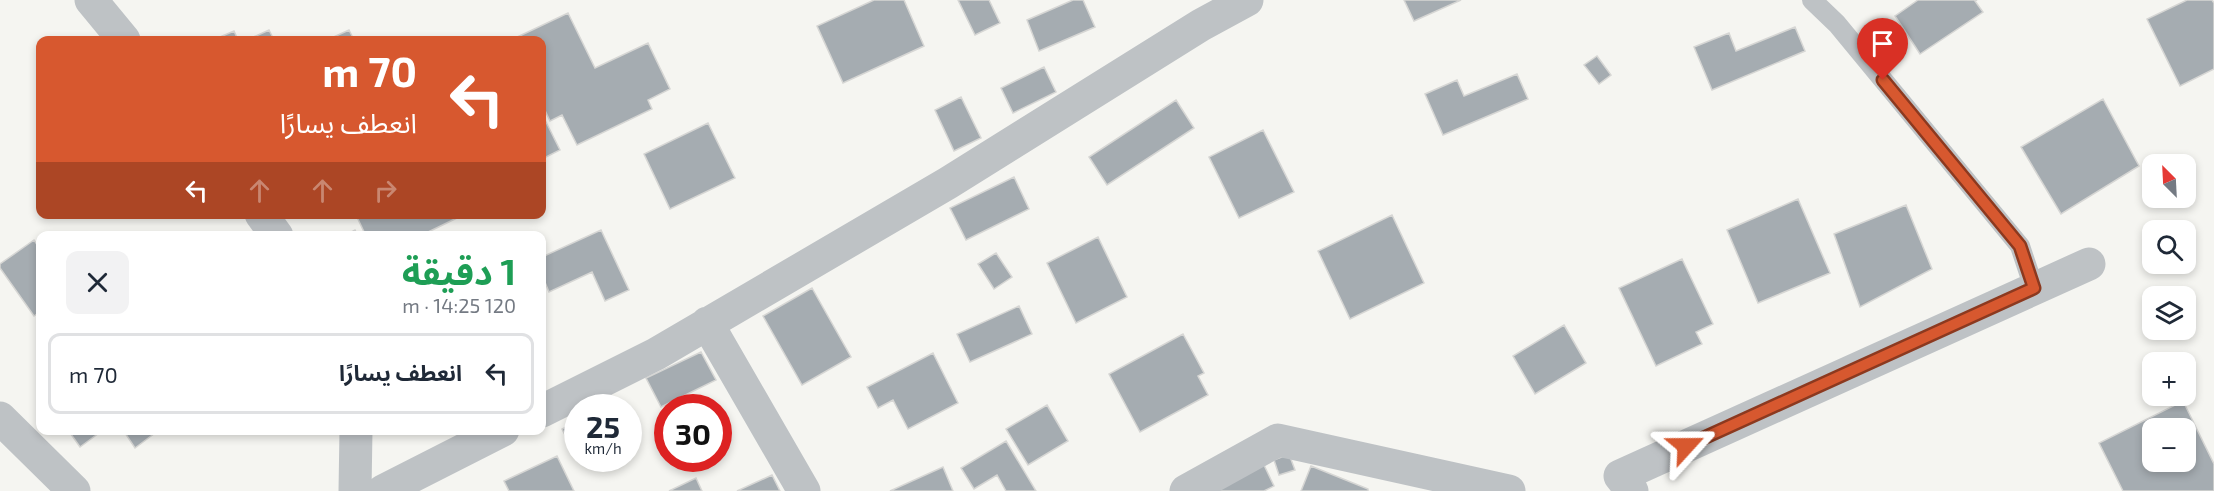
<!DOCTYPE html>
<html lang="ar">
<meta charset="utf-8">
<style>
:root{--surface:#fff;--page:#f2f2f3;--text:#1f2937;--muted:#747a83;--line:#e0e1e3}
body{margin:0;font-family:"Exo 2","Noto Sans Arabic",sans-serif;background:var(--page);color:var(--text);direction:rtl;height:100vh;display:flex;flex-direction:column;font-size:22px;white-space:nowrap}
*{box-sizing:border-box;margin:0}
p{font-size:20px;color:var(--muted)}
.icon{flex:none;width:33px;height:33px;fill:none;stroke:currentColor;stroke-width:2;stroke-linecap:round;stroke-linejoin:round}
.map{position:relative;flex:1;overflow:hidden;direction:ltr}
.sheet{position:absolute;left:36px;top:231px;width:510px;height:204px;display:flex;flex-direction:column;background:var(--surface);border-radius:12px;box-shadow:0 3px 9px #0003;direction:rtl}
.sheet>*{flex:none}
.guide{position:absolute;left:36px;top:36px;width:510px;height:183px;border-radius:12px;box-shadow:0 3px 9px #0003;direction:rtl;background:#d7582f;color:#fff;overflow:hidden}
.needle{width:39px;rotate:336deg}
.tools{position:absolute;left:2142px;top:154px;display:grid;gap:12px}
.tools a{display:grid;place-items:center;width:54px;height:54px;border-radius:12px;background:var(--surface);box-shadow:0 3px 9px #0003;font-size:30px}
.speed{position:absolute;left:564px;top:394px;display:flex;gap:12px;font-size:30px;font-weight:700;text-align:center}
.speed>*{display:grid;place-content:center;width:78px;height:78px;border-radius:50%;background:var(--surface);box-shadow:0 3px 9px #0003;line-height:1}
.speed small{font-size:15px;font-weight:400}
.speed .limit{border:9px solid #d22;background:#fff;color:#111}
.pin{position:absolute;display:grid;place-items:center;width:51px;height:51px;color:#fff;margin:-62px -26px;border-radius:50% 50% 50% 0;rotate:-45deg;box-shadow:0 0 6px #0007}
.pin .icon{rotate:45deg}
.me{position:absolute;width:66px;margin:-33px;rotate:66deg;stroke-linejoin:round;filter:drop-shadow(0 0 4px #0008)}
.turn{display:flex;align-items:center;gap:21px;height:126px;padding:0 30px;font-size:27px}
.turn .icon{width:78px;height:78px;stroke-width:2.5}
.turn b{display:block;font-size:42px;line-height:51px}
.lanes{display:flex;align-items:center;height:57px;padding:0 30px;background:#0003;justify-content:center;gap:30px;direction:ltr}
.lanes .off{opacity:.35}
.round{display:grid;place-items:center;flex:none;width:63px;height:63px;border-radius:12px;background:var(--page)}
.head{display:flex;align-items:center;justify-content:space-between;height:102px;padding:0 30px}
h1{font-size:36px;font-weight:700;line-height:45px;color:#1e9e55}
ul{padding:0;list-style:none}
li{display:flex;align-items:center;gap:18px;height:81px;margin:0 12px 9px;padding:0 18px;border:3px solid var(--line);border-radius:12px}
li div{flex:1}
li b{display:block;font-size:22px}
li em{font-style:normal}
.map>svg:first-child{display:block}
.building{fill:#a5acb1;stroke:#d6d6d4;stroke-width:1.5;fill-rule:evenodd}
.lines{fill:none;stroke-linecap:round;stroke-linejoin:round}
.service{stroke:#bec2c5;stroke-width:20}
.minor{stroke:#bec2c5;stroke-width:33}
.route-casing{stroke:#8c391f;stroke-width:15}
.route{stroke:#d7582f;stroke-width:10}
</style>
<div class="map">
<svg width="2214" height="491" viewBox="0 0 2214 491">
<rect width="100%" height="100%" fill="#f5f5f1"/>
<path class="building" d="M874 0H904L924 46 843 83 817 26Z
M958 0H989L1000 23 975 35Z
M1073 0H1083L1095 27 1039 51 1027 20Z
M1404 0H1461L1414 21Z
M1918 0H1977L1975 1 1983 12 1920 54 1895 16Z
M2187 0H2212L2214 3V69L2180 86 2147 19Z
M568 13 595 68 648 43 670 89 648 100 652 109 577 145 562 115 550 121 542 104V40H511Z
M1795 27 1805 51 1712 90 1694 47 1729 33 1736 51Z
M269 30 274 40H247Z
M349 30 354 40H327Z
M234 31 238 40H213Z
M1597 56 1611 75 1599 84 1584 65Z
M1044 67 1056 92 1013 113 1001 88Z
M1517 74 1528 99 1443 135 1425 94 1457 80 1464 96Z
M961 97 981 138 954 151 935 110Z
M2103 99 2139 166 2061 214 2021 147Z
M1176 100 1194 128 1107 185 1089 157Z
M544 118 560 150 542 159V119Z
M708 123 735 178 670 209 644 154Z
M1263 130 1294 192 1239 218 1209 157Z
M1014 177 1029 209 966 240 950 208Z
M1798 199 1830 273 1758 303 1727 230Z
M1906 205 1932 269 1860 307 1834 234Z
M458 214 459 217 420 236H366L356 215Z
M1392 215 1424 283 1350 319 1318 251Z
M355 230 358 236H344Z
M601 230 629 290 605 301 592 272 549 292 542 275V257Z
M1098 237 1127 297 1076 323 1047 263Z
M34 240 40 249V312L34 316 0 268V264Z
M996 253 1012 277 994 289 978 264Z
M1682 259 1713 324 1696 332 1702 344 1656 366 1619 288Z
M812 288 851 357 802 385 763 316Z
M1019 306 1032 334 970 362 957 334Z
M1564 325 1586 363 1535 394 1513 356Z
M1183 334 1204 373 1198 376 1208 395 1140 432 1109 374Z
M701 352 716 380 661 407 646 378Z
M933 353 958 403 908 429 893 400 878 408 867 387Z
M2183 401 2214 464V491H2123L2099 443ZM2152 429H2186V462H2152Z
M1047 405 1068 441 1028 465 1006 429Z
M578 421V456L576 457 562 429Z
M68 430H103L80 447Z
M123 430H159L135 448Z
M1006 441 1036 491H1006L997 475 974 489 961 468Z
M1289 454 1295 470 1279 475 1274 460Z
M557 456 574 491H509L504 481Z
M1263 463 1274 486 1264 491H1207Z
M1311 466 1368 489V491H1301Z
M943 467 953 491H890Z
M772 475 780 491H737Z
M696 478 702 491H669Z"/>
<g class="lines">
<path class="service" d="M1812 0 1837 24 2020 246 2034 288"/>
<path class="minor" d="M91 0 124 40
M261 214 277 236
M707 323 804 491
M542 411 656 354 948 183 1201 25 1247 0
M0 418 74 491
M355 491 356 430
M383 491 503 430
M1186 491 1278 440 1509 491
M1632 491 1620 476 2089 264"/>
</g>
<g class="lines">
<defs>
<path id="route" d="M1686 446 2034 288 2020 246 1883 80"/>
</defs>
<use href="#route" class="route-casing"/>
<use href="#route" class="route"/>
</g>
</svg>
<div class="tools">
<a><svg class="needle" viewBox="-14 -14 28 28"><path d="M0-13l5 13h-10z" fill="#e53935"/><path d="M0 13l5-13h-10z" fill="#747a83"/></svg></a>
<a><svg class="icon" aria-label="search" viewBox="0 0 24 24"><circle cx="10" cy="10" r="6"/><path d="M15 15l6 6"/></svg></a>
<a><svg class="icon" aria-label="layers" viewBox="0 0 24 24"><path d="M12 4l9 5-9 5-9-5zM3 14l9 5 9-5"/></svg></a>
<a>+</a>
<a>−</a>
</div>
<div class="speed"><div>25<small>km/h</small></div><div class="limit">30</div></div>
<div class="pin" style="left:1883px;top:80px;background:#d93025"><svg class="icon" aria-label="arrive" viewBox="0 0 24 24"><path d="M6 21V4h12l-3 4 3 4H6"/></svg></div>
<svg class="me" style="left:1686px;top:446px" viewBox="-20 -20 40 40"><path d="M0-17L14 15 0 8-14 15z" fill="#d7582f" stroke="#fff" stroke-width="4"/></svg>
<div class="guide">
<div class="turn"><svg class="icon" aria-label="left" viewBox="0 0 24 24"><path d="M17 20v-9H6M10 6l-5 5 5 5"/></svg><div><b>70 m</b>انعطف يسارًا</div></div>
<div class="lanes"><svg class="icon" aria-label="left" viewBox="0 0 24 24"><path d="M17 20v-9H6M10 6l-5 5 5 5"/></svg><svg class="icon off" aria-label="ahead" viewBox="0 0 24 24"><path d="M12 20V5M6 11l6-6 6 6"/></svg><svg class="icon off" aria-label="ahead" viewBox="0 0 24 24"><path d="M12 20V5M6 11l6-6 6 6"/></svg><svg class="icon off" aria-label="right" viewBox="0 0 24 24"><path d="M7 20v-9h11M14 6l5 5-5 5"/></svg></div>
</div>
<section class="sheet">
<div class="head"><div><h1>1 دقيقة</h1><p>120 m · 14:25</p></div><a class="round"><svg class="icon" aria-label="close" viewBox="0 0 24 24"><path d="M6 6l12 12M18 6L6 18"/></svg></a></div>
<ul>
<li><svg class="icon" aria-label="left" viewBox="0 0 24 24"><path d="M17 20v-9H6M10 6l-5 5 5 5"/></svg><div><b>انعطف يسارًا</b></div><em>70 m</em></li>
</ul>
</section>
</div>
